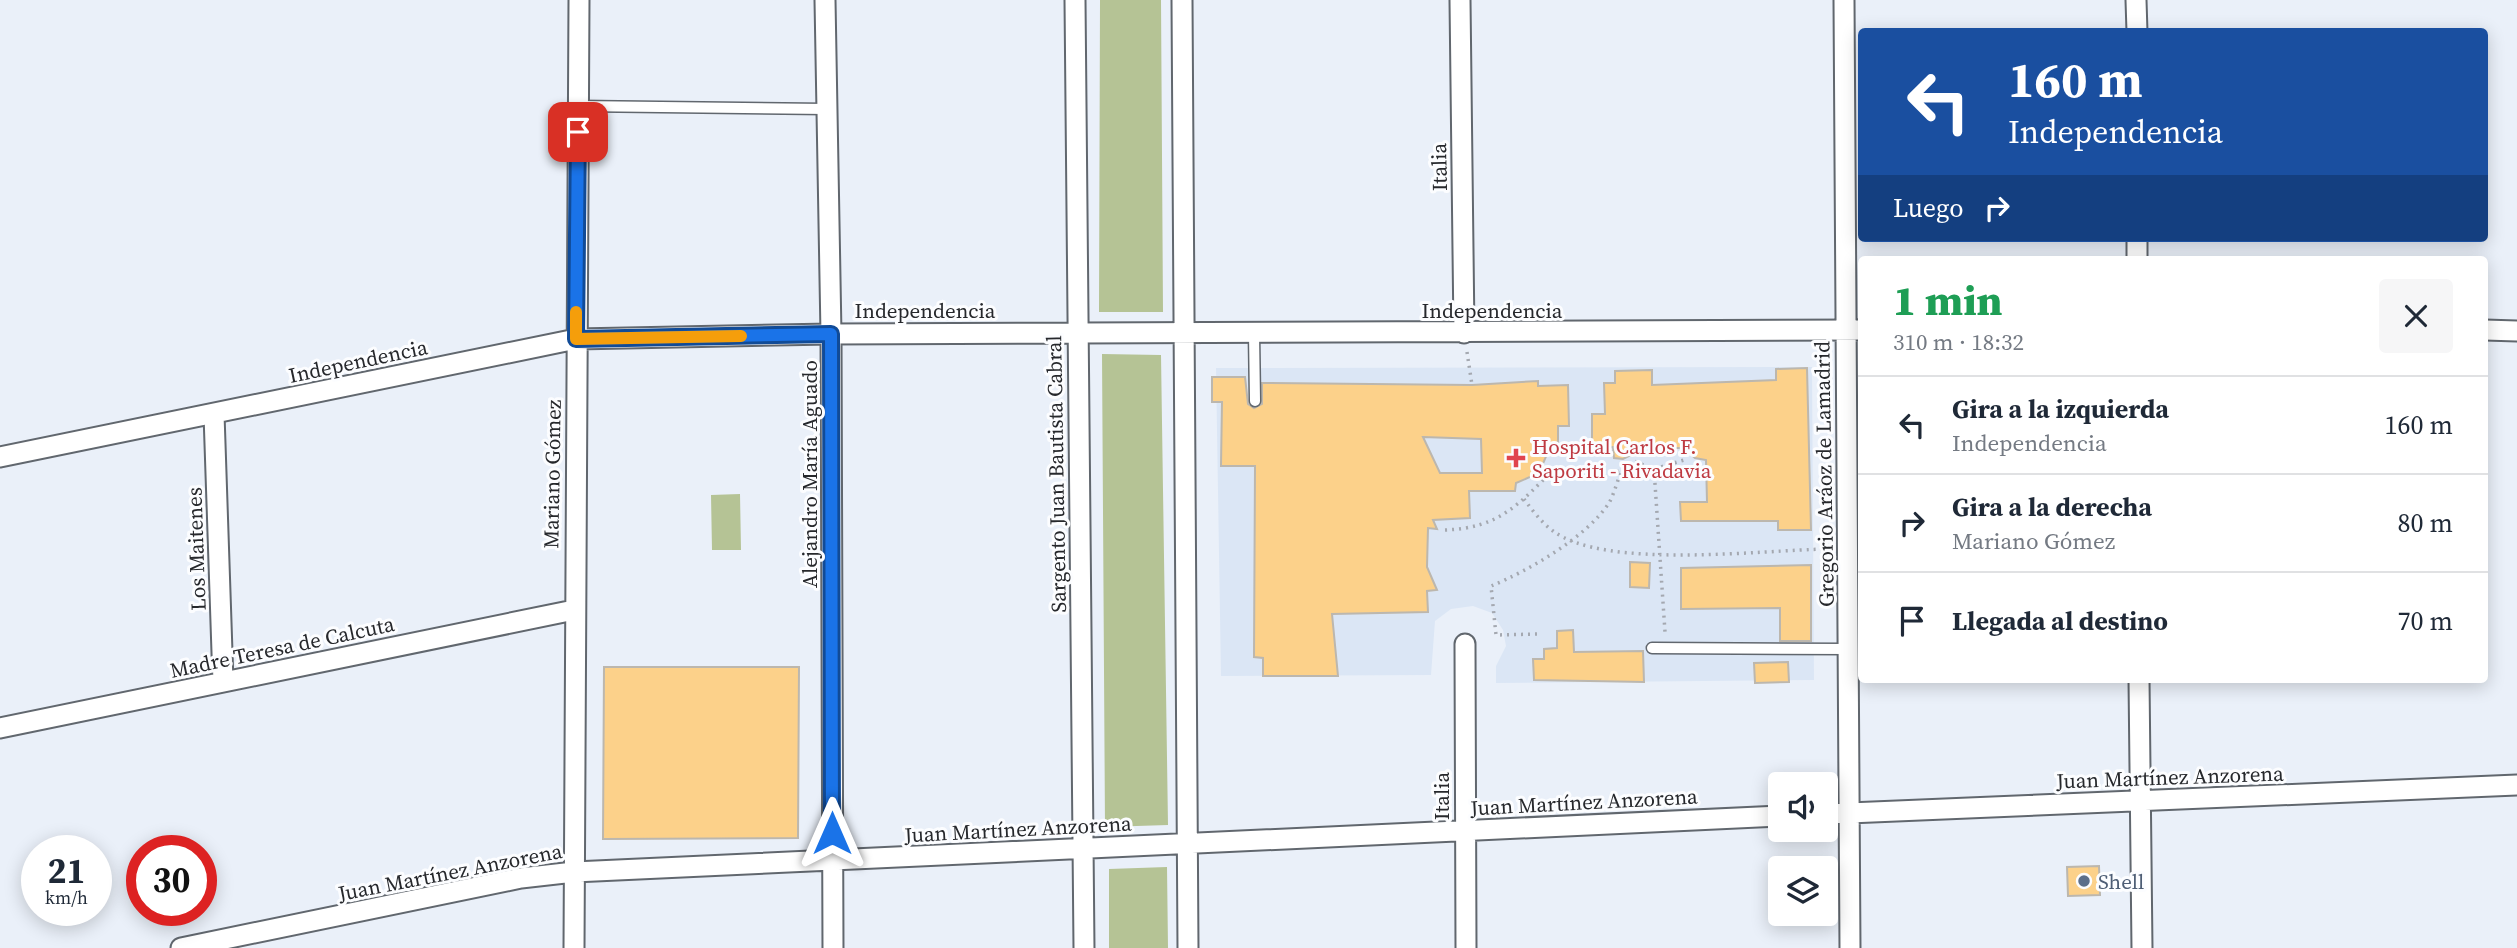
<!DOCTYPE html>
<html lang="es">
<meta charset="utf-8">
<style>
:root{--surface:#fff;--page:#f6f6f7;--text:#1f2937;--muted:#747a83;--line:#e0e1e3}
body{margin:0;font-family:"Source Serif 4",serif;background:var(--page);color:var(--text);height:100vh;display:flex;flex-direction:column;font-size:26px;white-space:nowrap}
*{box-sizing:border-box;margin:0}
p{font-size:23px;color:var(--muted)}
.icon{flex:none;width:38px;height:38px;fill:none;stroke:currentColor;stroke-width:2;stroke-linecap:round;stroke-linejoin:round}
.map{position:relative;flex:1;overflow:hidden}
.side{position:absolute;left:1858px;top:256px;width:630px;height:427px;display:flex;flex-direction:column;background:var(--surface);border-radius:7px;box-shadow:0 4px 18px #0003}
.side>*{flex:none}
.banner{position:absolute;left:1858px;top:28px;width:630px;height:214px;border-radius:7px;box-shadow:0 4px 18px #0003;background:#1a4fa0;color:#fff;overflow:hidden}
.buttons{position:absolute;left:1768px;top:772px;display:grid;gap:14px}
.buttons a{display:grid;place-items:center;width:70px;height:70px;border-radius:7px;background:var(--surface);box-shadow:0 4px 18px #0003;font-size:35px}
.speed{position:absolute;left:21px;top:835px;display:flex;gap:14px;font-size:35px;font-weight:700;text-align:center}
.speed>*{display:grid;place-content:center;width:91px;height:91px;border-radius:50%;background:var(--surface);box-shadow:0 4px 18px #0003;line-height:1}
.speed small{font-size:18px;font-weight:400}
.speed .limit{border:10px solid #d22;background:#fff;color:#111}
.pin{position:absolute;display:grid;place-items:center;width:60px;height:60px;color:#fff;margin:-30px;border-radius:14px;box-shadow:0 4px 10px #0006}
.me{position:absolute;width:77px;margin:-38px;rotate:0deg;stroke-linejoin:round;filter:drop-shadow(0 0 5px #0008)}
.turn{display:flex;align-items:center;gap:24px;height:147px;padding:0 35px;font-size:32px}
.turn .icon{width:91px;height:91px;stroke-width:2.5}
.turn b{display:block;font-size:49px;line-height:60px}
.then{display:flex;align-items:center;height:66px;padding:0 35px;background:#0003;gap:14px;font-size:26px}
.round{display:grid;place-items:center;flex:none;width:74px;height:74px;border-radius:7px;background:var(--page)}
.summary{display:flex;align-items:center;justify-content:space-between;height:119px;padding:0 35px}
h1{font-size:42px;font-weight:800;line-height:52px;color:#1e9e55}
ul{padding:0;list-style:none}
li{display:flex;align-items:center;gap:21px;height:98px;padding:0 35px;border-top:2px solid var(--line)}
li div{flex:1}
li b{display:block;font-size:26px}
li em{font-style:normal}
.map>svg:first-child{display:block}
.built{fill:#dbe6f5}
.green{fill:#b5c395}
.building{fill:#fcd18a;stroke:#bcb7ae;stroke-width:2;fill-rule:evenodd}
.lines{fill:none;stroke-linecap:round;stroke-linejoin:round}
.service-casing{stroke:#61676e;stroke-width:13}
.minor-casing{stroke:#61676e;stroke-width:23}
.path{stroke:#a4a8b0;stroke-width:3.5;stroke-dasharray:2 5;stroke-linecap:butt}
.service{stroke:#fff;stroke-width:10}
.minor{stroke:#fff;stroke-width:19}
.route-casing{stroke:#114b97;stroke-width:18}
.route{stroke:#1a73e8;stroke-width:12}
.slow{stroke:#f59e0b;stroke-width:12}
.health-dot{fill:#e0444e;stroke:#fcfdff;stroke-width:2.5}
.service-dot{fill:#5c6f8a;stroke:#fcfdff;stroke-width:2.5}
.labels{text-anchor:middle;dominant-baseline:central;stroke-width:6;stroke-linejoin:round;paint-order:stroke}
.street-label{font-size:21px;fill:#26282c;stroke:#fcfdff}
.health-label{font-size:21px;fill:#be3a42;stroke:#fcfdff;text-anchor:start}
.service-label{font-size:21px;fill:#4e5e75;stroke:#fcfdff;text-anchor:start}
</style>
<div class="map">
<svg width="2517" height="948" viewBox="0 0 2517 948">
<rect width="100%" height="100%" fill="#eaf0f9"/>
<path class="built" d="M1812 367 1814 680 1496 683V666L1506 646 1503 630 1492 613 1473 606 1451 609 1435 621 1431 675 1221 676 1216 368Z"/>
<path class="green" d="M1100 0H1161L1163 312H1099Z
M1102 354 1161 355 1168 825 1105 827Z
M740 494 741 550H712L711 495Z
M1167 867 1168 948H1109V869Z"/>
<path class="building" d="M1807 368 1811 530H1778V521H1681L1680 502H1707L1706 460 1695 458 1684 448H1645L1623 459 1614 458 1613 447 1592 448V414H1605L1604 383H1615V371L1652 370V385L1776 380V369Z
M1212 377H1245L1248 404 1254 408 1262 404V383L1472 385 1538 381V386L1568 385 1569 426H1558V447H1550L1542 466 1530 477 1516 483 1515 491H1469L1470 518 1433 520 1437 529 1428 528 1427 567 1437 590 1427 591 1428 612 1332 614 1338 676H1263V658L1254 657 1255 466H1221L1222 402H1212ZM1423 437 1481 439 1482 473H1440Z
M1630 562 1650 563 1649 588 1630 587Z
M1811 565V641H1780V608L1681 609V568Z
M1573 630 1574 652 1643 651 1644 682 1534 680 1533 659H1544V649L1557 648V631Z
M1788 662 1789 682 1755 683 1754 663Z
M604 667H799L798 838 603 839Z
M2099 866 2100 895 2068 896 2067 867Z"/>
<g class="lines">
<defs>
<path id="service" d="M578 106 826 109
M1254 334 1255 401
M1652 648 1849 649"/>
<path id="minor" d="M825 0 831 334 833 948
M1075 0 1084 948
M1182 0 1188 948
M1460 0 1464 333
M1844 0 1850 948
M2136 0 2137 32
M2137 238V259
M2485 330 2517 331
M214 414 223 682
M0 457 576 339 831 334 1862 330
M1465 644 1466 948
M2139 679 2142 948
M0 728 574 610
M1825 814 2517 785
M181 948 521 878 574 872 1780 816
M574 948 579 0"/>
</defs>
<use href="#service" class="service-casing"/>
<use href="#minor" class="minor-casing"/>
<path class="path" d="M1467 352 1472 385
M1654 469 1665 632
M1524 499C1532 510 1542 523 1553 531 1606 570 1760 550 1828 549
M1445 530C1500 528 1519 504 1556 467 1585 483 1608 481 1634 461L1654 469 1684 460
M1537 634 1496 635 1491 586C1528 571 1587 537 1609 503 1614 494 1617 482 1621 472"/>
<use href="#service" class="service"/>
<use href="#minor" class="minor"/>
</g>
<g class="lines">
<defs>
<path id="route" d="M578 132 576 339 831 334 832 833"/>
</defs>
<use href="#route" class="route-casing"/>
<use href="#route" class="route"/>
<path class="slow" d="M576 312V339L741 336"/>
</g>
<path class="health-dot" d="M1512.5 447.5h7v7h7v7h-7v7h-7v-7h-7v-7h7z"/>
<circle class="service-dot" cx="2084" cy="881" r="7"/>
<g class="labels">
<g class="street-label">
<text transform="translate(1439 167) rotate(-91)">Italia</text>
<text x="925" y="310">Independencia</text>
<text x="1492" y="310">Independencia</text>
<text transform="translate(358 361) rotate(-12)">Independencia</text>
<text transform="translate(552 474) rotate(-89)">Mariano Gómez</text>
<text transform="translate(809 474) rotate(-90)">Alejandro María Aguado</text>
<text transform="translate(1056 474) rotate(-91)">Sargento Juan Bautista Cabral</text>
<text transform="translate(1824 474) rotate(-91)">Gregorio Aráoz de Lamadrid</text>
<text transform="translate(196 549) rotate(-92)">Los Maitenes</text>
<text transform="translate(282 647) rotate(-12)">Madre Teresa de Calcuta</text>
<text transform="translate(2170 777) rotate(-2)">Juan Martínez Anzorena</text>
<text transform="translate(1441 796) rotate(-90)">Italia</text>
<text transform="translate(1584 802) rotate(-3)">Juan Martínez Anzorena</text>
<text transform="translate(1018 829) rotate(-3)">Juan Martínez Anzorena</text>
<text transform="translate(450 872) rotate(-11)">Juan Martínez Anzorena</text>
</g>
<g class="health-label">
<text x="1532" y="446">Hospital Carlos F.<tspan x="1532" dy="24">Saporiti - Rivadavia</tspan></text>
</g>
<g class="service-label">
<text x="2098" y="881">Shell</text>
</g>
</g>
</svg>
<div class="buttons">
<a><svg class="icon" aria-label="sound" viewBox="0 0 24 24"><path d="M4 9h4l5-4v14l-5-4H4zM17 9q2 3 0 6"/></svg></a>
<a><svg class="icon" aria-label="layers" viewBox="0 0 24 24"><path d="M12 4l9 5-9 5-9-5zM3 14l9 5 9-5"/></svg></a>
</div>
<div class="speed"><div>21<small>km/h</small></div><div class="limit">30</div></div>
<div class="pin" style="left:578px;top:132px;background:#d93025"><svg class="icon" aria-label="arrive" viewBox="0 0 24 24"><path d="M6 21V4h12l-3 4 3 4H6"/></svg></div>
<svg class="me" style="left:832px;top:833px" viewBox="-20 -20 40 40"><path d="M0-17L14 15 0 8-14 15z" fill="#1a73e8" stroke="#fff" stroke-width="4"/></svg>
<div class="banner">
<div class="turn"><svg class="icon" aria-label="left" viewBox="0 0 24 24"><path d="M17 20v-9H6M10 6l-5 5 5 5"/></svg><div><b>160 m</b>Independencia</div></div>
<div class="then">Luego<svg class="icon" aria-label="right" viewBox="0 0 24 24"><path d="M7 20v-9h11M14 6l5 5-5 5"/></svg></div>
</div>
<section class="side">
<div class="summary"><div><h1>1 min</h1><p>310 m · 18:32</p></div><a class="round"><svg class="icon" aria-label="close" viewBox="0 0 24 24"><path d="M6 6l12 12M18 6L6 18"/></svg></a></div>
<ul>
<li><svg class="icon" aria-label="left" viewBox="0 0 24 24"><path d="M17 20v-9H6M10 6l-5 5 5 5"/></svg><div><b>Gira a la izquierda</b><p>Independencia</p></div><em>160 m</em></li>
<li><svg class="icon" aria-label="right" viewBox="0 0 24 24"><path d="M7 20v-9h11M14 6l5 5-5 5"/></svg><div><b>Gira a la derecha</b><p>Mariano Gómez</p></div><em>80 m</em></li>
<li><svg class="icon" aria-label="arrive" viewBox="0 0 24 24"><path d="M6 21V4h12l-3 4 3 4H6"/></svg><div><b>Llegada al destino</b></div><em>70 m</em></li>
</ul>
</section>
</div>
